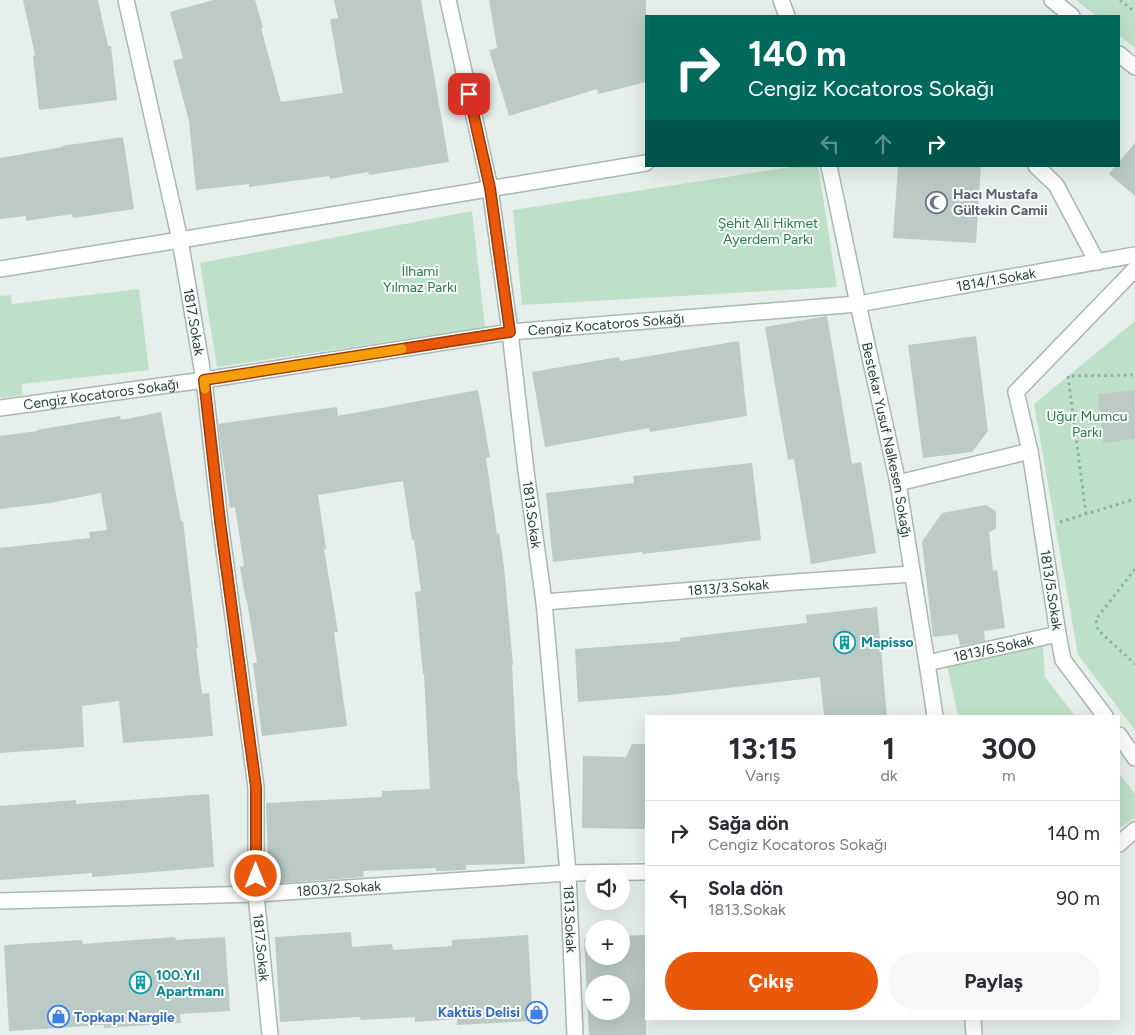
<!DOCTYPE html>
<html lang="tr">
<meta charset="utf-8">
<style>
:root{--surface:#fff;--page:#f7f7f7;--text:#2b2b33;--muted:#7c7c81;--line:#e1e1e2;--accent:#ea580c}
body{margin:0;font-family:Figtree,sans-serif;background:var(--page);color:var(--text);height:100vh;display:flex;flex-direction:column;font-size:19px;white-space:nowrap}
*{box-sizing:border-box;margin:0}
p{font-size:16px;color:var(--muted)}
.icon{flex:none;width:28px;height:28px;fill:none;stroke:currentColor;stroke-width:2;stroke-linecap:round;stroke-linejoin:round}
.map{position:relative;flex:1;overflow:hidden}
.panel{position:absolute;left:645px;top:715px;width:475px;height:305px;display:flex;flex-direction:column;background:var(--surface);border-radius:0px;box-shadow:0 5px 20px #0002}
.panel>*{flex:none}
.top-card{position:absolute;left:645px;top:15px;width:475px;height:152px;border-radius:0px;box-shadow:0 5px 20px #0002;background:#00695c;color:#fff;overflow:hidden}
.tools{position:absolute;left:585px;top:865px;display:grid;gap:10px}
.tools a{display:grid;place-items:center;width:45px;height:45px;border-radius:50%;background:var(--surface);box-shadow:0 5px 20px #0002;font-size:25px}
.pin{position:absolute;display:grid;place-items:center;width:42px;height:42px;color:#fff;margin:-21px;border-radius:10px;box-shadow:0 2px 8px #0006}
.me{position:absolute;width:55px;margin:-28px;rotate:0deg;stroke-linejoin:round;filter:drop-shadow(0 0 4px #0008)}
.turn{display:flex;align-items:center;gap:18px;height:105px;padding:0 20px;font-size:22px}
.turn .icon{width:65px;height:65px;stroke-width:2.5}
.turn b{display:block;font-size:35px;line-height:42px}
.lanes{display:flex;align-items:center;height:48px;padding:0 20px;background:#0003;justify-content:center;gap:25px;direction:ltr}
.lanes .off{opacity:.35}
.eta{display:flex;justify-content:space-evenly;align-items:center;height:85px;text-align:center}
.eta b{font-size:30px;font-weight:700;line-height:35px}
.cta{display:flex;gap:10px;margin-top:auto;padding:10px 20px}
.cta a{flex:1;height:58px;border-radius:30px;background:var(--accent);color:#fff;font-size:20px;font-weight:700;line-height:58px;text-align:center}
.cta a+a{background:var(--page);color:var(--text)}
ul{padding:0;list-style:none}
li{display:flex;align-items:center;gap:15px;height:65px;padding:0 20px;border-top:1px solid var(--line)}
li div{flex:1}
li b{display:block;font-size:19px}
li em{font-style:normal}
.map>svg:first-child{display:block}
.green{fill:#bfe0c8}
.building{fill:#bbcac4;fill-rule:evenodd}
.lines{fill:none;stroke-linecap:round;stroke-linejoin:round}
.street-casing{stroke:#a8b8b2;stroke-width:18}
.path{stroke:#86b3a5;stroke-width:3;stroke-dasharray:2.5 4;stroke-linecap:butt}
.street{stroke:#fff;stroke-width:15}
.route-casing{stroke:#983908;stroke-width:12}
.route{stroke:#ea580c;stroke-width:9}
.slow{stroke:#f59e0b;stroke-width:9}
.labels{text-anchor:middle;dominant-baseline:central;stroke-width:4;stroke-linejoin:round;paint-order:stroke}
.worship-label{font-size:14px;font-weight:bold;fill:#5b616d;stroke:#f7fbf9;text-anchor:start}
.park-label{font-size:14px;fill:#2d7a4b;stroke:#f7fbf9}
.street-label{font-size:14px;fill:#24423a;stroke:#f7fbf9}
.culture-label{font-size:14px;font-weight:bold;fill:#0d838f;stroke:#f7fbf9;text-anchor:start}
.shop-label{font-size:14px;font-weight:bold;fill:#366cbe;stroke:#f7fbf9;text-anchor:end}
</style>
<div class="map">
<svg width="1135" height="1035" viewBox="0 0 1135 1035">
<rect width="100%" height="100%" fill="#e6efeb"/>
<path class="green" d="M1076 0H1135V48L1119 35V16H1096Z
M798 166H818L837 287 522 305 513 210Z
M472 211 485 327 217 367 200 263Z
M139 289 149 370 22 384V395L0 398V296L11 295 12 304Z
M1135 321V730L1078 655 1034 404Z
M1043 646 1045 677 1075 716H958L946 660Z
M1119 773 1135 794V818L1119 828Z"/>
<path class="building" d="M23 0H98L108 46H111L117 100 39 110 33 56 35 55Z
M213 0H255L263 28H261L281 102 343 93 330 19 338 18 334 0H421L449 162 369 175 368 172 330 179 329 176 249 187V184L196 190 189 121 173 61 183 58 170 12Z
M489 0H646V82L598 94 597 89 509 116 489 50 497 48Z
M123 137 134 209 73 218 72 214 26 221V216L0 219V158L63 147 62 146Z
M1135 143V196L1109 174 1115 166H1119V162Z
M898 166H981L976 243 893 238Z
M827 316 852 464 861 462 876 553 811 564 794 459 788 460 765 327Z
M976 336 988 431 972 452 923 458 908 345Z
M739 341 747 416 650 432 649 428 545 447 532 372 619 357 620 361Z
M478 390 490 457 486 458 497 534 499 533 504 567 513 665H512L518 782H519L525 864 466 865V870L436 871V868L363 871 364 877 269 884 266 803 382 797V791L430 789 424 674H423L415 592 421 591 414 540H412L403 481 318 495 326 549H324L338 632H334L347 726 262 736 253 663H257L247 601H246L240 567 244 566 235 507 230 508 218 424 337 407 338 416Z
M1135 390V439L1103 443 1098 394Z
M161 412 181 521H183L198 648H196L202 694 209 693 213 736 123 743 119 701 82 706 84 747 0 753V548L90 538 89 532 107 530 101 493 50 503 0 509V436L37 431V430L120 416 121 420Z
M752 463 761 540 642 554V552L553 562 546 493 634 483 633 476Z
M986 505 996 511V529L989 532 993 571 997 570 1005 628 984 631 985 641 960 646 958 634 933 637 922 542 942 513Z
M877 607 887 716H824L820 677 669 695 578 702 575 649 680 641V638L807 623 806 615Z
M632 744H646V829L582 828 583 756 626 757Z
M209 794 214 867 92 877V873L0 880V806L76 800V804Z
M351 932 352 947 392 944 393 950 452 946V940L528 935 533 1021 457 1025V1019L415 1022V1017L361 1020 360 1017 280 1022 275 937Z
M646 935V1035H589L584 938 594 937V956H621V936ZM594 984H621V1011H594Z
M175 937 176 940 225 937 230 1011 180 1014 181 1023 104 1028V1025L9 1031 4 945 82 940 83 944Z"/>
<g class="lines">
<defs>
<g id="street">
<path id="s1" d="M126 0 180 240 204 380 220 521 256 787V894L270 1035"/>
<path id="s2" d="M448 0 490 188 510 332 526 471 544 602 568 873 575 1035"/>
<path d="M781 0 787 16"/>
<path d="M1052 0 1072 16"/>
<path d="M1119 54 1135 67"/>
<path id="s3" d="M829 166 858 304 898 483 927 663 935 716"/>
<path d="M1036 166 1056 185 1097 262"/>
<path d="M0 269 180 240 646 163"/>
<path id="s4" d="M0 408 204 380 510 332 858 304 1135 255"/>
<path d="M898 483 1030 451"/>
<path id="s5" d="M544 602 795 582 912 574"/>
<path id="s6" d="M927 663 1058 634"/>
<path d="M1105 716 1063 660 1058 634 1030 451 1016 392 1135 269"/>
<path d="M1119 735 1135 758"/>
<path d="M1119 844 1135 830"/>
<path id="s7" d="M0 901 256 894 568 873 646 872"/>
<path d="M973 1019 974 1035"/>
</g>
</defs>
<use href="#street" class="street-casing"/>
<path class="path" d="M1120 0 1135 12
M1086 514 1068 376 1135 375
M1060 522 1135 499
M1135 569 1096 619 1098 630 1135 664"/>
<use href="#street" class="street"/>
</g>
<g class="lines">
<defs>
<path id="route" d="M256 876V787L220 521 204 380 510 332 490 188 469 94"/>
</defs>
<use href="#route" class="route-casing"/>
<use href="#route" class="route"/>
<path class="slow" d="M205 389 204 380 402 349"/>
</g>
<defs>
<symbol id="mosque-ring" viewBox="-11 -11 22 22"><circle r="9.5" fill="#f7fbf9" stroke="#6b7280" stroke-width="1.5"/><path d="M3.5-4.9A6 6 0 1 0 3.5 4.9A5 5 0 1 1 3.5-4.9Z" fill="#6b7280"/></symbol>
<symbol id="building-ring" viewBox="-11 -11 22 22"><circle r="9.5" fill="#f7fbf9" stroke="#0f9aa8" stroke-width="1.5"/><path d="M-4-6H4V6H1V3H-1V6H-4ZM-2.5-4.3h1.7v1.8h-1.7ZM.8-4.3h1.7v1.8H.8ZM-2.5-1h1.7V.8h-1.7ZM.8-1h1.7V.8H.8Z" fill="#0f9aa8"/></symbol>
<symbol id="shop-ring" viewBox="-11 -11 22 22"><circle r="9.5" fill="#f7fbf9" stroke="#3f7fe0" stroke-width="1.5"/><path d="M-5-2.5h2.3a2.7 3.5 0 0 1 5.4 0H5L5.5 6h-11ZM-1.5-2.5h3a1.5 2.3 0 0 0-3 0Z" fill="#3f7fe0"/></symbol>
</defs>
<g fill-rule="evenodd">
<use href="#mosque-ring" x="924" y="190" width="25" height="25"/>
<use href="#building-ring" x="832" y="630" width="25" height="25"/>
<use href="#building-ring" x="128" y="970" width="25" height="25"/>
<use href="#shop-ring" x="524" y="1000" width="25" height="25"/>
<use href="#shop-ring" x="46" y="1004" width="25" height="25"/>
</g>
<g class="labels">
<g class="worship-label">
<text x="953" y="194">Hacı Mustafa<tspan x="953" dy="16">Gültekin Camii</tspan></text>
</g>
<g class="park-label">
<text x="768" y="223">Şehit Ali Hikmet<tspan x="768" dy="16">Ayerdem Parkı</tspan></text>
<text x="420" y="271">İlhami<tspan x="420" dy="16">Yılmaz Parkı</tspan></text>
<text x="1087" y="416">Uğur Mumcu<tspan x="1087" dy="16">Parkı</tspan></text>
</g>
<g class="street-label">
<text stroke="none"><textPath href="#s4" startOffset="1005">1814/1.Sokak</textPath></text>
<text stroke="none"><textPath href="#s1" startOffset="329">1817.Sokak</textPath></text>
<text stroke="none"><textPath href="#s4" startOffset="612">Cengiz Kocatoros Sokağı</textPath></text>
<text stroke="none"><textPath href="#s4" startOffset="102">Cengiz Kocatoros Sokağı</textPath></text>
<text stroke="none"><textPath href="#s3" startOffset="280">Bestekar Yusuf Nalkesen Sokağı</textPath></text>
<text stroke="none"><textPath href="#s2" startOffset="522">1813.Sokak</textPath></text>
<text stroke="none"><textPath href="#s5" startOffset="185">1813/3.Sokak</textPath></text>
<text transform="translate(1051 590) rotate(81)">1813/5.Sokak</text>
<text stroke="none"><textPath href="#s6" startOffset="68">1813/6.Sokak</textPath></text>
<text stroke="none"><textPath href="#s7" startOffset="339">1803/2.Sokak</textPath></text>
<text stroke="none"><textPath href="#s2" startOffset="928">1813.Sokak</textPath></text>
<text stroke="none"><textPath href="#s1" startOffset="959">1817.Sokak</textPath></text>
</g>
<g class="culture-label">
<text x="861" y="642">Mapisso</text>
<text x="156" y="975">100.Yıl<tspan x="156" dy="16">Apartmanı</tspan></text>
</g>
<g class="shop-label">
<text x="520" y="1012">Kaktüs Delisi</text>
<text x="74" y="1017" text-anchor="start">Topkapı Nargile</text>
</g>
</g>
</svg>
<div class="tools">
<a><svg class="icon" aria-label="sound" viewBox="0 0 24 24"><path d="M4 9h4l5-4v14l-5-4H4zM17 9q2 3 0 6"/></svg></a>
<a>+</a>
<a>−</a>
</div>
<div class="pin" style="left:469px;top:94px;background:#d93025"><svg class="icon" aria-label="arrive" viewBox="0 0 24 24"><path d="M6 21V4h12l-3 4 3 4H6"/></svg></div>
<svg class="me" style="left:256px;top:876px" viewBox="-20 -20 40 40"><circle r="17" fill="#ea580c" stroke="#fff" stroke-width="3"/><path d="M0-11L8 9 0 5-8 9z" fill="#fff"/></svg>
<div class="top-card">
<div class="turn"><svg class="icon" aria-label="right" viewBox="0 0 24 24"><path d="M7 20v-9h11M14 6l5 5-5 5"/></svg><div><b>140 m</b>Cengiz Kocatoros Sokağı</div></div>
<div class="lanes"><svg class="icon off" aria-label="left" viewBox="0 0 24 24"><path d="M17 20v-9H6M10 6l-5 5 5 5"/></svg><svg class="icon off" aria-label="ahead" viewBox="0 0 24 24"><path d="M12 20V5M6 11l6-6 6 6"/></svg><svg class="icon" aria-label="right" viewBox="0 0 24 24"><path d="M7 20v-9h11M14 6l5 5-5 5"/></svg></div>
</div>
<section class="panel">
<div class="eta">
<div><b>13:15</b><p>Varış</p></div>
<div><b>1</b><p>dk</p></div>
<div><b>300</b><p>m</p></div>
</div>
<ul>
<li><svg class="icon" aria-label="right" viewBox="0 0 24 24"><path d="M7 20v-9h11M14 6l5 5-5 5"/></svg><div><b>Sağa dön</b><p>Cengiz Kocatoros Sokağı</p></div><em>140 m</em></li>
<li><svg class="icon" aria-label="left" viewBox="0 0 24 24"><path d="M17 20v-9H6M10 6l-5 5 5 5"/></svg><div><b>Sola dön</b><p>1813.Sokak</p></div><em>90 m</em></li>
</ul>
<div class="cta"><a>Çıkış</a><a>Paylaş</a></div>
</section>
</div>
